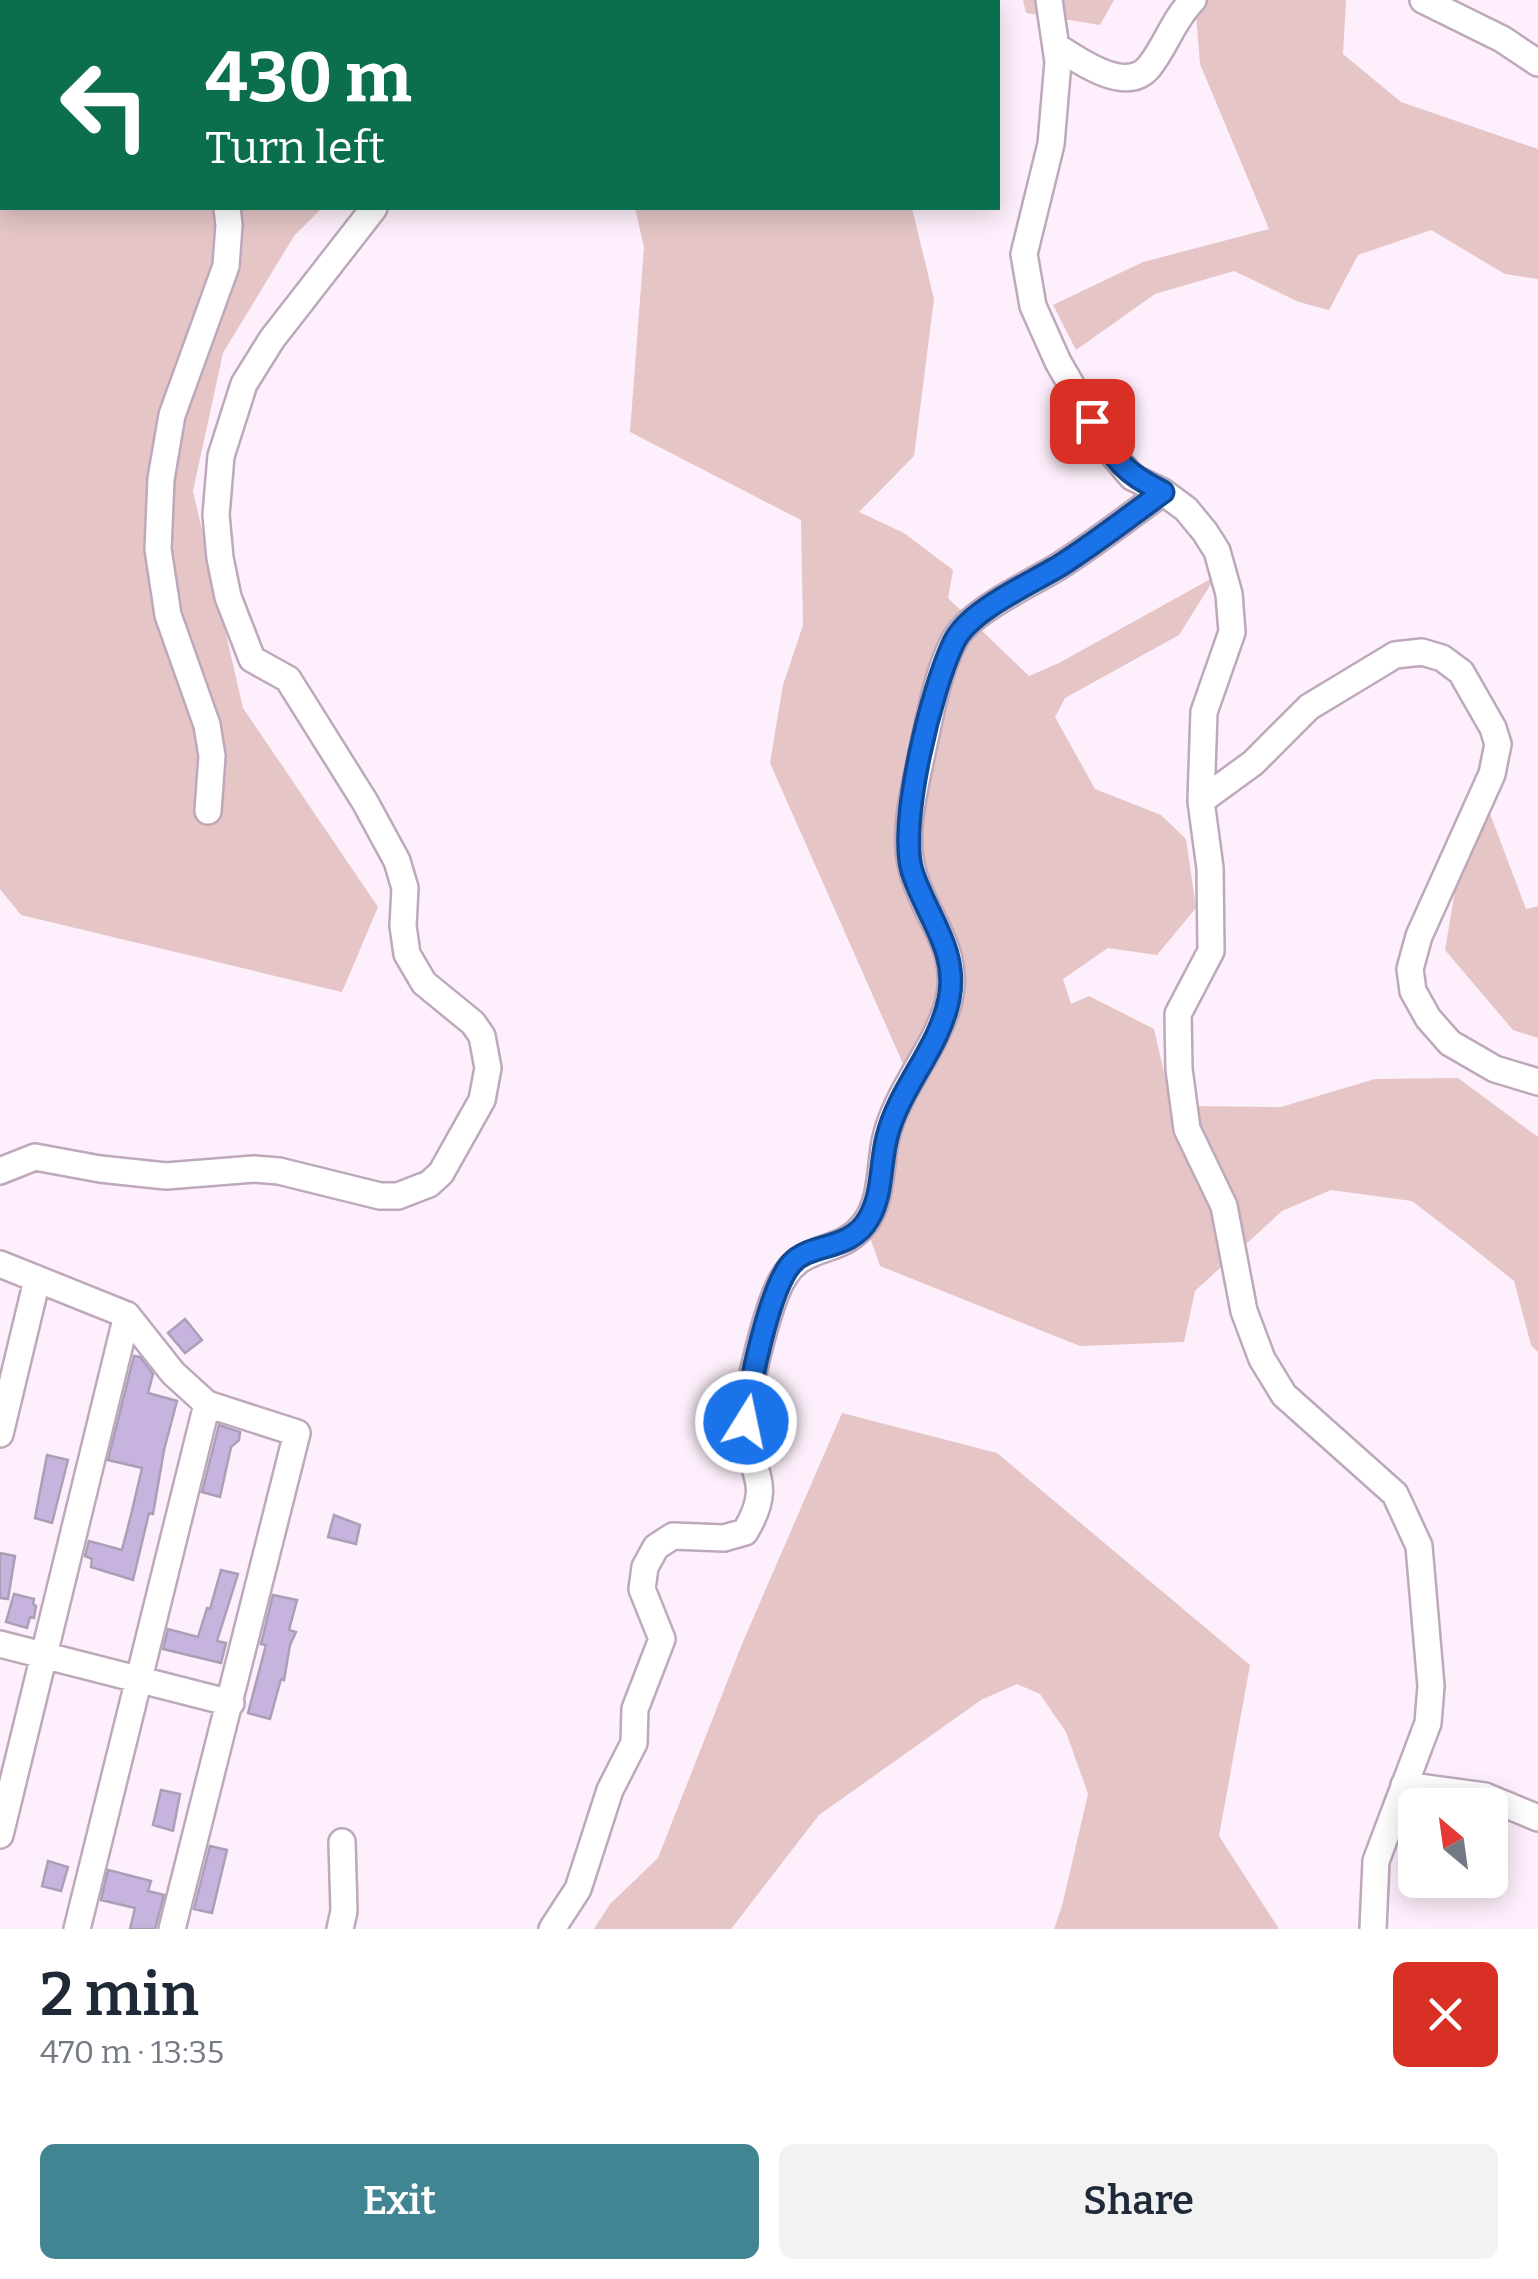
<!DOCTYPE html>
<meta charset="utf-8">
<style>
:root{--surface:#fff;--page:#f2f2f3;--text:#1f2937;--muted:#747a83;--accent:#418593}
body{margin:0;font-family:Bitter,serif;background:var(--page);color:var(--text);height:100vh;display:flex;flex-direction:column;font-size:38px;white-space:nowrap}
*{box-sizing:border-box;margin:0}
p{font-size:32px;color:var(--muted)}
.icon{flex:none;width:55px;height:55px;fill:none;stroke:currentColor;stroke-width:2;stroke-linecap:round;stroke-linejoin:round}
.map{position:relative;height:1929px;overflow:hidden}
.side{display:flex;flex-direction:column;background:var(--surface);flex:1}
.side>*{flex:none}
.banner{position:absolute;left:0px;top:0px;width:1000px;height:210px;box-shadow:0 5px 25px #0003;background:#0b6e4f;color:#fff;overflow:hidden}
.needle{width:65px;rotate:331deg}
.buttons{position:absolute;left:1398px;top:1788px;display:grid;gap:20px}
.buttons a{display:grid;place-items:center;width:110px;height:110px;border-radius:15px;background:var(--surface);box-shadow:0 5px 25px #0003;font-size:50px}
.pin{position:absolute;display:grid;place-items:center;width:85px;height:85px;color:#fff;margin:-42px;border-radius:20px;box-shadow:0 5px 15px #0006}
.me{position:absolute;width:110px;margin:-55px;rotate:10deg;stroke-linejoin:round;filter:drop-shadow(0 0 8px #0008)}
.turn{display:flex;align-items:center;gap:35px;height:210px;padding:0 40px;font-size:45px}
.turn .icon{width:130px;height:130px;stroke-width:2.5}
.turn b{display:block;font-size:70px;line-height:85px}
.round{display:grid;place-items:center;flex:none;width:105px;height:105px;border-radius:15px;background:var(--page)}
.headline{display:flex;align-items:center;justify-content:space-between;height:170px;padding:0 40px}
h1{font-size:60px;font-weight:600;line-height:75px}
.action{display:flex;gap:20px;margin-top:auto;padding:20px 40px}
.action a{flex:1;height:115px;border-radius:15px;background:var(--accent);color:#fff;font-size:40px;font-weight:600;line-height:115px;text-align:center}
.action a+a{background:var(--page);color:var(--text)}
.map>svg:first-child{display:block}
.green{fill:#e5c5c6}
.building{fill:#c7b4de;stroke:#aa9fb7;stroke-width:2.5}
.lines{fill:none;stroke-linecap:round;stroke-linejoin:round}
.minor-casing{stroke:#bea8bb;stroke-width:30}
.minor{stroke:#fff;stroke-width:25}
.route-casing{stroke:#114b97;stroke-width:25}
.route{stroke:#1a73e8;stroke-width:18}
</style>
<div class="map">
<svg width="1538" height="1929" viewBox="0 0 1538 1929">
<rect width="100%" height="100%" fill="#fdeffb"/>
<path class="green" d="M0 0H525L2 2V208H322L294 236 223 353 193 491 243 708 378 907 342 992 21 915 0 889Z
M1023 0H1114L1100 25 1026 13Z
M1195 0H1346L1343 54 1401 102 1538 149V279L1505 274 1431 230 1358 255 1329 310 1299 302 1234 271 1155 294 1076 350 1053 305 1143 262 1269 229 1200 64Z
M635 208H912L934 299 914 456 859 512 904 533 953 570 948 598 1029 676 1059 663 1216 576 1179 635 1065 698 1055 717 1095 789 1161 815 1186 839 1196 908 1157 955 1108 948 1063 979 1071 1004 1089 996 1154 1029 1174 1116 1188 1106 1281 1107 1375 1079 1458 1078 1538 1137V1352L1531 1345 1514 1281 1468 1244 1412 1201 1331 1190 1282 1211 1195 1291 1184 1342 1080 1346 880 1266 859 1206 904 1066 770 763 783 685 803 625 801 520 630 432 644 247Z
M1475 774 1526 909 1538 906V1038L1513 1030 1445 950Z
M842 1413 997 1453 1250 1665 1219 1836 1279 1929H1054L1062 1906 1088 1794 1066 1732 1040 1694 1017 1684 981 1700 819 1815 731 1929H594L610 1904 658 1858 742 1644Z"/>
<path class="building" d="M185 1319 202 1340 185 1353 168 1333Z
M134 1356 140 1357 153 1374 148 1393 177 1401 164 1450 153 1514 149 1513 133 1580 91 1567 92 1559 85 1556 89 1541 122 1550 131 1515 142 1468 108 1460Z
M219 1425 240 1432 239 1440 231 1447 220 1497 202 1492Z
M47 1455 68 1460 52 1523 35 1518Z
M334 1515 360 1525 356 1544 328 1537Z
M0 1553 15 1556 8 1599 0 1598Z
M221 1570 238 1574 217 1641 226 1643 221 1663 163 1649 168 1629 198 1637 207 1608 210 1609Z
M14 1594 34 1599 33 1604 36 1606 34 1618 30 1617 27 1628 6 1622Z
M273 1595 297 1600 289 1630 296 1632 290 1645 284 1680 281 1679 270 1719 248 1713 266 1645 261 1644Z
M161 1790 180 1794 173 1831 153 1825Z
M210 1846 227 1850 212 1913 194 1909Z
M48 1861 68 1867 61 1891 42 1886Z
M108 1870 151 1881 148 1891 164 1895 155 1929H130L135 1908 101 1900Z"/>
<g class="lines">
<defs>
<path id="minor" d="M157 0 158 2
M1049 0 1058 62 1051 144 1024 254 1033 306 1058 362 1109 450 1132 477 1163 492 1186 509 1205 532 1217 551 1229 594 1232 632 1204 712 1201 801 1210 868 1211 951 1178 1014 1179 1069 1187 1129 1224 1206 1244 1311 1262 1359 1284 1395 1395 1494 1419 1546 1431 1686 1428 1723 1376 1861 1373 1929
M1423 0 1502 39 1538 63
M543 2 545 0
M1056 46C1078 60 1126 95 1149 67 1166 46 1173 20 1193 0
M1201 801 1253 763 1309 707 1395 655 1422 652 1442 658 1461 672 1493 728 1498 744 1492 774 1419 936 1410 969 1413 991 1428 1018 1450 1043 1495 1069 1538 1082
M208 811 212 756 207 725 168 615 158 549 161 479 172 415 226 266 229 225 227 208
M0 1171 35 1157 100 1169 166 1176 254 1169 279 1171 380 1196H398L429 1184 441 1173 482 1100 488 1068 482 1036 473 1023 424 983 407 954 403 926 405 888 397 861 365 802 288 679 252 659 228 597 220 558 216 515 221 456 244 384 272 339 374 208
M0 1264 127 1315 173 1373 207 1404 297 1433 172 1929
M0 1434 37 1280
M0 1644 231 1703
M1404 1785 1485 1796 1538 1818
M0 1835 127 1315
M77 1929 207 1404
M340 1929 344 1911 342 1842
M552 1929 578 1889 610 1790 634 1743 635 1709 662 1639 642 1589 645 1567 656 1547 673 1536 724 1538 745 1532C778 1477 744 1472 746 1418 747 1390 765 1320 776 1293 798 1236 838 1261 866 1222 882 1199 880 1168 885 1142 895 1092 934 1053 948 1004 963 949 924 918 912 869 903 833 914 792 921 757 930 718 936 676 954 641 971 609 1034 583 1064 563 1098 541 1130 516 1163 492"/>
</defs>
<use href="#minor" class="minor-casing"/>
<use href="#minor" class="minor"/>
</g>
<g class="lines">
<defs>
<path id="route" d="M746 1422C748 1389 770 1286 792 1263 811 1242 850 1252 869 1218 883 1194 880 1164 887 1137 899 1088 939 1049 949 999 959 950 926 916 912 871 898 823 932 687 954 642 970 609 1033 583 1064 563 1098 541 1130 516 1163 492 1122 472 1115 459 1092 421"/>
</defs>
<use href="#route" class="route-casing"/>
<use href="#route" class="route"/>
</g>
</svg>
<div class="buttons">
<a><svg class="needle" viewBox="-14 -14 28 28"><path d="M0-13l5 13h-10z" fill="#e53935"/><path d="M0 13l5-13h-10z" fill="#747a83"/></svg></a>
</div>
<div class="pin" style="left:1092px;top:421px;background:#d93025"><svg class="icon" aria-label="arrive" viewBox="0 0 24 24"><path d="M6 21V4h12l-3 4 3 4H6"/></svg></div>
<svg class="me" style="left:746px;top:1422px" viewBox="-20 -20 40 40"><circle r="17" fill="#1a73e8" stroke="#fff" stroke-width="3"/><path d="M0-11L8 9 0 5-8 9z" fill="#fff"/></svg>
<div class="banner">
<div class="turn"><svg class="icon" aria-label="left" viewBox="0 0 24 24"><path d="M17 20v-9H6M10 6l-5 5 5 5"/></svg><div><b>430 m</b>Turn left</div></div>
</div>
</div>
<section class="side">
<div class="headline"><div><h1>2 min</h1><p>470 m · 13:35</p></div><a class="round" style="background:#d93025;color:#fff"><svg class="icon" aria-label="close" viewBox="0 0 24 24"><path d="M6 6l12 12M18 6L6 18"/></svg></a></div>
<div class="action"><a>Exit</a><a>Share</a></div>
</section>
